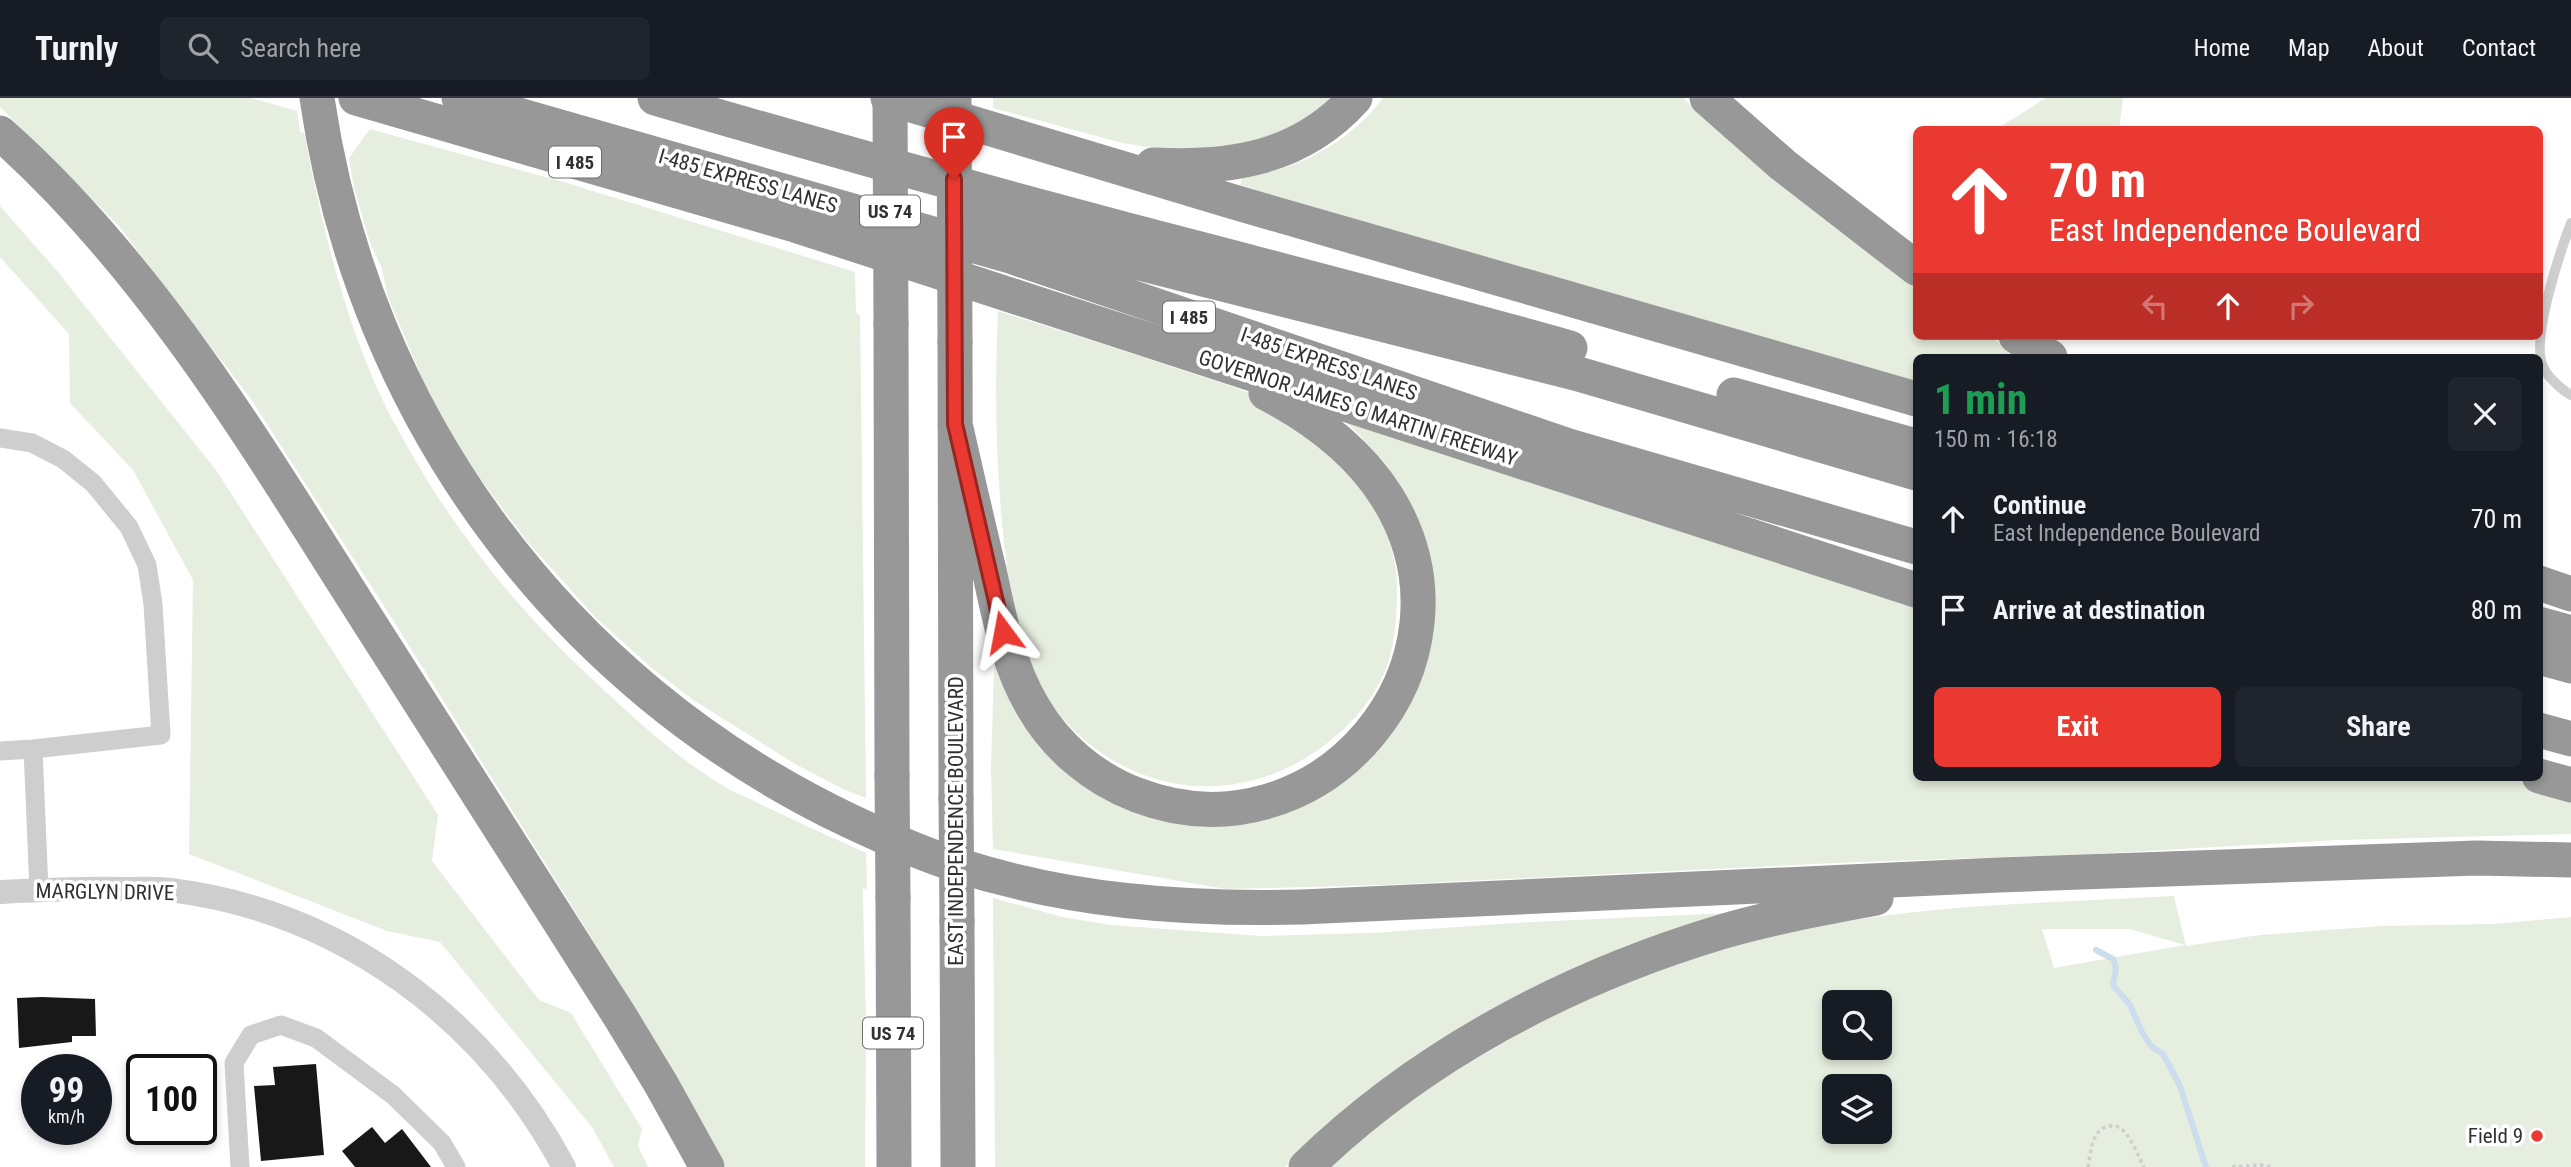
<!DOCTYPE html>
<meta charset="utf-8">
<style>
:root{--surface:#171b24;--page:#20242c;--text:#f1f3f6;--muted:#9ea1a6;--line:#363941;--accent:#ea3931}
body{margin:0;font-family:"Roboto Condensed",sans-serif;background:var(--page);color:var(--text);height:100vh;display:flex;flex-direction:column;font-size:26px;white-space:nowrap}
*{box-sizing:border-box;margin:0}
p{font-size:23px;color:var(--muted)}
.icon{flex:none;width:38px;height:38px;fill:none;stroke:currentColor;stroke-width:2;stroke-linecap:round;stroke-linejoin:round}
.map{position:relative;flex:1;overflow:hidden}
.sheet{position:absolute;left:1913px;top:256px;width:630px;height:427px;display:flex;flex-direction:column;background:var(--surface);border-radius:10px;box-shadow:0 4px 10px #0003}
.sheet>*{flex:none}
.hud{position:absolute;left:1913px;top:28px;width:630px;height:214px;border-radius:10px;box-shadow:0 4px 10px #0003;background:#ea3931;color:#fff;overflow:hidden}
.controls{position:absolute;left:1822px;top:892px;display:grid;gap:14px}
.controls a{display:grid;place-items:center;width:70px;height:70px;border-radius:10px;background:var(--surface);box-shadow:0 4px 10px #0003;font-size:35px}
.speed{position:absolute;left:21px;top:956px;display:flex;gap:14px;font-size:35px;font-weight:700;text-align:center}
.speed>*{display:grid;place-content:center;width:91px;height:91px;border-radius:50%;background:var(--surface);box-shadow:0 4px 10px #0003;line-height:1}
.speed small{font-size:18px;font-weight:400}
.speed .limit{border:4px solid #111;border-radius:10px;background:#fff;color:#111}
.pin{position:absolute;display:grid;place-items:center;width:60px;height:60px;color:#fff;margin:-72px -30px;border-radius:50% 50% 50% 0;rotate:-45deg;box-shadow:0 0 7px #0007}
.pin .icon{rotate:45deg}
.me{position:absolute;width:77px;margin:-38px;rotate:347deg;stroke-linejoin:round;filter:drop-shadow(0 0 5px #0008)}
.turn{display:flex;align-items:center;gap:24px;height:147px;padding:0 21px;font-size:32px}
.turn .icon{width:91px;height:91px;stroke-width:2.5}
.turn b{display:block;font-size:49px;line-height:60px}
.lanes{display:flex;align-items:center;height:66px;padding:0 21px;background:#0003;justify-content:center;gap:35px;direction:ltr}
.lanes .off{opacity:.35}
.round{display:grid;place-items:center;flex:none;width:74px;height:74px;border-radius:10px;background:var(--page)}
.headline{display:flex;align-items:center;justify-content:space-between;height:119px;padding:0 21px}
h1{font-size:42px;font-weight:700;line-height:52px;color:#1e9e55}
.cta{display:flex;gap:14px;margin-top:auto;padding:14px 21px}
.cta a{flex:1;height:80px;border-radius:10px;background:var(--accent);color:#fff;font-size:28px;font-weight:700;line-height:80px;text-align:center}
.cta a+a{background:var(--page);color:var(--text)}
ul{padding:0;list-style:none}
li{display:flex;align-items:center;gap:21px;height:91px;padding:0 21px}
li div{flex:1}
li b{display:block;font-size:26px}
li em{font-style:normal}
header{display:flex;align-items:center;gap:42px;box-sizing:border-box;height:98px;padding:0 35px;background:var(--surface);border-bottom:2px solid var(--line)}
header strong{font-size:33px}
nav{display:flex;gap:38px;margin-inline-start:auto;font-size:24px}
.search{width:490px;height:63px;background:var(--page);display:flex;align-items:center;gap:18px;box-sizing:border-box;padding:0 24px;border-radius:10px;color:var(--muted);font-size:26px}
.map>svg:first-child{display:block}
.green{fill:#e6eedf;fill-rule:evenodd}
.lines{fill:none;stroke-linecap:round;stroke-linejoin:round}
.stream{stroke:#cde;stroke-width:6}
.building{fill:#181818}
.path{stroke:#cecece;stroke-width:3.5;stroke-dasharray:3.5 3.5;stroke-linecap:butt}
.service{stroke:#cecece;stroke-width:10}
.minor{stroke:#cecece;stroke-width:19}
.tertiary{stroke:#cecece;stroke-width:24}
.motorway{stroke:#989898;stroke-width:35}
.motorway-bridge{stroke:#989898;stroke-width:35}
.route-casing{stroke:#982520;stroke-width:18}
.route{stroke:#ea3931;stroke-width:12}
.poi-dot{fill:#ea3931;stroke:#fff;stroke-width:2.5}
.labels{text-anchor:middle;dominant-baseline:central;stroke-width:7;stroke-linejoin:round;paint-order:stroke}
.shield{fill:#fff;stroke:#6f6f6f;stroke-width:2}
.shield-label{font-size:19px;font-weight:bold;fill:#313131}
.street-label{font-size:21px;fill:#313131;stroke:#fff}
.poi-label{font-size:21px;fill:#313131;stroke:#fff;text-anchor:end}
</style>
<header>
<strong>Turnly</strong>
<div class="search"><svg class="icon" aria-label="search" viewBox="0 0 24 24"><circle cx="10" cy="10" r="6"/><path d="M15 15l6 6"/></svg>Search here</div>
<nav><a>Home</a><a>Map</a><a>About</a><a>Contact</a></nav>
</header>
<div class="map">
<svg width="2571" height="1069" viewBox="0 0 2571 1069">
<rect width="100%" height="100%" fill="#fff"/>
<path class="green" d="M0 0H251L297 13 300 34 304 35C322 127 343 218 383 303 390 319 400 334 408 350 459 439 517 511 592 581 634 620 677 661 727 690 736 696 747 699 756 704 792 722 829 738 866 755L867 791 863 790V800L866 928 865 1069H726L623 890 391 519 251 301 118 127 0 9Z
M993 0H1342L1289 37 1190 55 1122 45 993 10Z
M1383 0H1683C1758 67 1834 130 1916 188V238H1989L2019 259H1916V286L1240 87 1242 80C1298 71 1348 46 1383 0Z
M2046 0H2123L2119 31H1997Z
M370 31 567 85 855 174 856 215 860 217 866 700 843 691 795 666 692 601 653 571 595 519 526 442 464 359 425 287 388 199 382 171 369 142 354 90 349 60Z
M0 108 57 173 216 372 438 717 432 763 539 902 571 915 642 1031 638 1048 648 1069H614L592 1029 440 844 387 833 189 756 193 482 133 372 70 305 69 236 0 159Z
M998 213C1062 233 1125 253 1188 274 1212 282 1254 294 1274 308 1287 317 1300 329 1312 340 1327 352 1342 363 1356 376 1362 383 1366 392 1370 401 1384 429 1397 455 1397 488 1397 513 1396 540 1388 565 1376 601 1348 631 1318 652 1201 733 1059 671 1018 539 1012 520 1011 497 1008 476 996 390 994 301 998 213Z
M1340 318 1916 479V679H2539L2571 671V736L2339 742 2092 756 1835 765 1384 787 1226 791 993 751 991 670 994 569 998 568 1030 624 1192 715 1371 645 1425 450C1411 394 1381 357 1340 318Z
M2174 798 2186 848 2260 837 2381 828 2494 826 2571 819V1069H1331C1347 1055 1362 1040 1379 1027 1500 934 1645 866 1794 833 1917 806 2049 805 2174 798ZM2042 831H2129L2185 847 2054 870ZM1834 905H1880V950H1834ZM1834 989H1880V1034H1834Z
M993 800 1062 819 1111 827 1261 838 1371 835 1531 824 1728 815 1339 1019 1285 1069H995Z"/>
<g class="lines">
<path class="stream" d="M2096 852 2113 861 2116 870 2113 887 2130 907 2142 934 2151 948 2163 956 2180 988 2206 1069"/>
</g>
<path class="building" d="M42 899 95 901 96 938H72V944L19 950 17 900Z
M316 966 324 1057 261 1063 254 988 275 987 273 969Z
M372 1029 385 1045 402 1031 431 1069H355L342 1053Z"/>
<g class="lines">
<path class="path" d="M2088 1069C2091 1054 2091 1031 2110 1028 2117 1027 2121 1030 2125 1034 2133 1044 2138 1058 2144 1069
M2232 1069 2260 1067 2273 1069"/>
<path class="service" d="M2571 125C2560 154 2529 245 2544 271 2549 280 2563 293 2571 297"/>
<path class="minor" d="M0 340 32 345 63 361 93 385 129 429 147 467 153 506 161 637 33 651 0 653
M33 651 39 792
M240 1069 234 965 251 937 281 927 316 940 393 997 442 1045 456 1069"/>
<path class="tertiary" d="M0 794C41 792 81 790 122 791 138 791 155 790 170 792 341 813 484 920 564 1069"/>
<path class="motorway" d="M317 0C363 317 560 585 850 723 884 739 919 755 954 766 1068 803 1183 812 1302 809L1999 777 2477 760 2571 762
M356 0 795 127 1916 492
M459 0 1010 158 1569 348 1916 449
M655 0C849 57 1045 111 1242 162 1351 191 1461 219 1570 250
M888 0 1234 104 1916 301
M1707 0 1783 67 1916 170
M0 35C143 162 245 328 346 488 438 632 529 776 621 920L661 986 707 1069
M1153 67C1230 71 1300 61 1355 0
M973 123 1575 275 1916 375
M891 226 892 678
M2016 238 2050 259
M955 244 956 701
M1734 297 1916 348
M955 326C966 374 977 423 989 472 999 519 1008 567 1033 609 1056 649 1094 681 1137 697 1319 767 1490 565 1387 399 1358 353 1314 320 1266 295
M2539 485 2571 496
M2539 526 2571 535
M2539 559 2571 568
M2539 632 2571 641
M2539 678 2571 687
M893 800 894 1069
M957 823 958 1069
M1306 1069C1421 957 1568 880 1721 834 1772 819 1824 810 1876 800"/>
<path class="motorway-bridge" d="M890 0 891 226
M954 0 955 244
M892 678 893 800
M956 701 957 823"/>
</g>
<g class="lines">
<defs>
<path id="route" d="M954 81 955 326 1003 534"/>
</defs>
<use href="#route" class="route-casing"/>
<use href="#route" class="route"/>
</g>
<circle class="poi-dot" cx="2537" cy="1038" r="7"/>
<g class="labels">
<g class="shield">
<rect x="549" y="48.5" width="52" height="31" rx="5"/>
<rect x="860" y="97.5" width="60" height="31" rx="5"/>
<rect x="1163" y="203.5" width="52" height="31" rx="5"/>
<rect x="863" y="919.5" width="60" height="31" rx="5"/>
</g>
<g class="shield-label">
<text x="575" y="64">I 485</text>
<text x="890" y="113">US 74</text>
<text x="1189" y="219">I 485</text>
<text x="893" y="935">US 74</text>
</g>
<g class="street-label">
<text transform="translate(748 83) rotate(16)">I-485 EXPRESS LANES</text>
<text transform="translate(1329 266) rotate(19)">I-485 EXPRESS LANES</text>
<text transform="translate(1358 310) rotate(18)">GOVERNOR JAMES G MARTIN FREEWAY</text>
<text transform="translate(956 723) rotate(-90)">EAST INDEPENDENCE BOULEVARD</text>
<text transform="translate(105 794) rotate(1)">MARGLYN DRIVE</text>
</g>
<g class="poi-label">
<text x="2523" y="1038">Field 9</text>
</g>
</g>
</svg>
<div class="controls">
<a><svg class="icon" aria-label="search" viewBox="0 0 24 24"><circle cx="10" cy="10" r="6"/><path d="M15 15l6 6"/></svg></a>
<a><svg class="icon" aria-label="layers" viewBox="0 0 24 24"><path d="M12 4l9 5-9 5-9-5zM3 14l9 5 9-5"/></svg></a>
</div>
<div class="speed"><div>99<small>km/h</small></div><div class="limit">100</div></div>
<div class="pin" style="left:954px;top:81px;background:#d93025"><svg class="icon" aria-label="arrive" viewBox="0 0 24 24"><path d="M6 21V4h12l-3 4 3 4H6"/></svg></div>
<svg class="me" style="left:1003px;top:534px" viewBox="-20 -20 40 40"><path d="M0-17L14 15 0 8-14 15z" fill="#ea3931" stroke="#fff" stroke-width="4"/></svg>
<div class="hud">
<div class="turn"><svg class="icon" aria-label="ahead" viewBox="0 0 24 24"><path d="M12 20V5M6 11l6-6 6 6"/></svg><div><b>70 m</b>East Independence Boulevard</div></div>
<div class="lanes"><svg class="icon off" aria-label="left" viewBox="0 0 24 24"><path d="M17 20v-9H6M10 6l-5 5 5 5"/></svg><svg class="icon" aria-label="ahead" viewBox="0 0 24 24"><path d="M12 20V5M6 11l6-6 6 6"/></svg><svg class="icon off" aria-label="right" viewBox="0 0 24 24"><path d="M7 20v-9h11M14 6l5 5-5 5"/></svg></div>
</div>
<section class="sheet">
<div class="headline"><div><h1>1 min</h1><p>150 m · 16:18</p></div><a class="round"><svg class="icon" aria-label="close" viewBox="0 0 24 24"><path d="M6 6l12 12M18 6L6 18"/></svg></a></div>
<ul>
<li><svg class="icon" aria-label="ahead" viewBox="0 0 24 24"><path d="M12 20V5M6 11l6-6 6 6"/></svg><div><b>Continue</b><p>East Independence Boulevard</p></div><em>70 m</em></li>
<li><svg class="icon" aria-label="arrive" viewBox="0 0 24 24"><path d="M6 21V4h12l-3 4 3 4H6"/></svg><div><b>Arrive at destination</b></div><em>80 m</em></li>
</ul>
<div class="cta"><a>Exit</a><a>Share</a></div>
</section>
</div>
